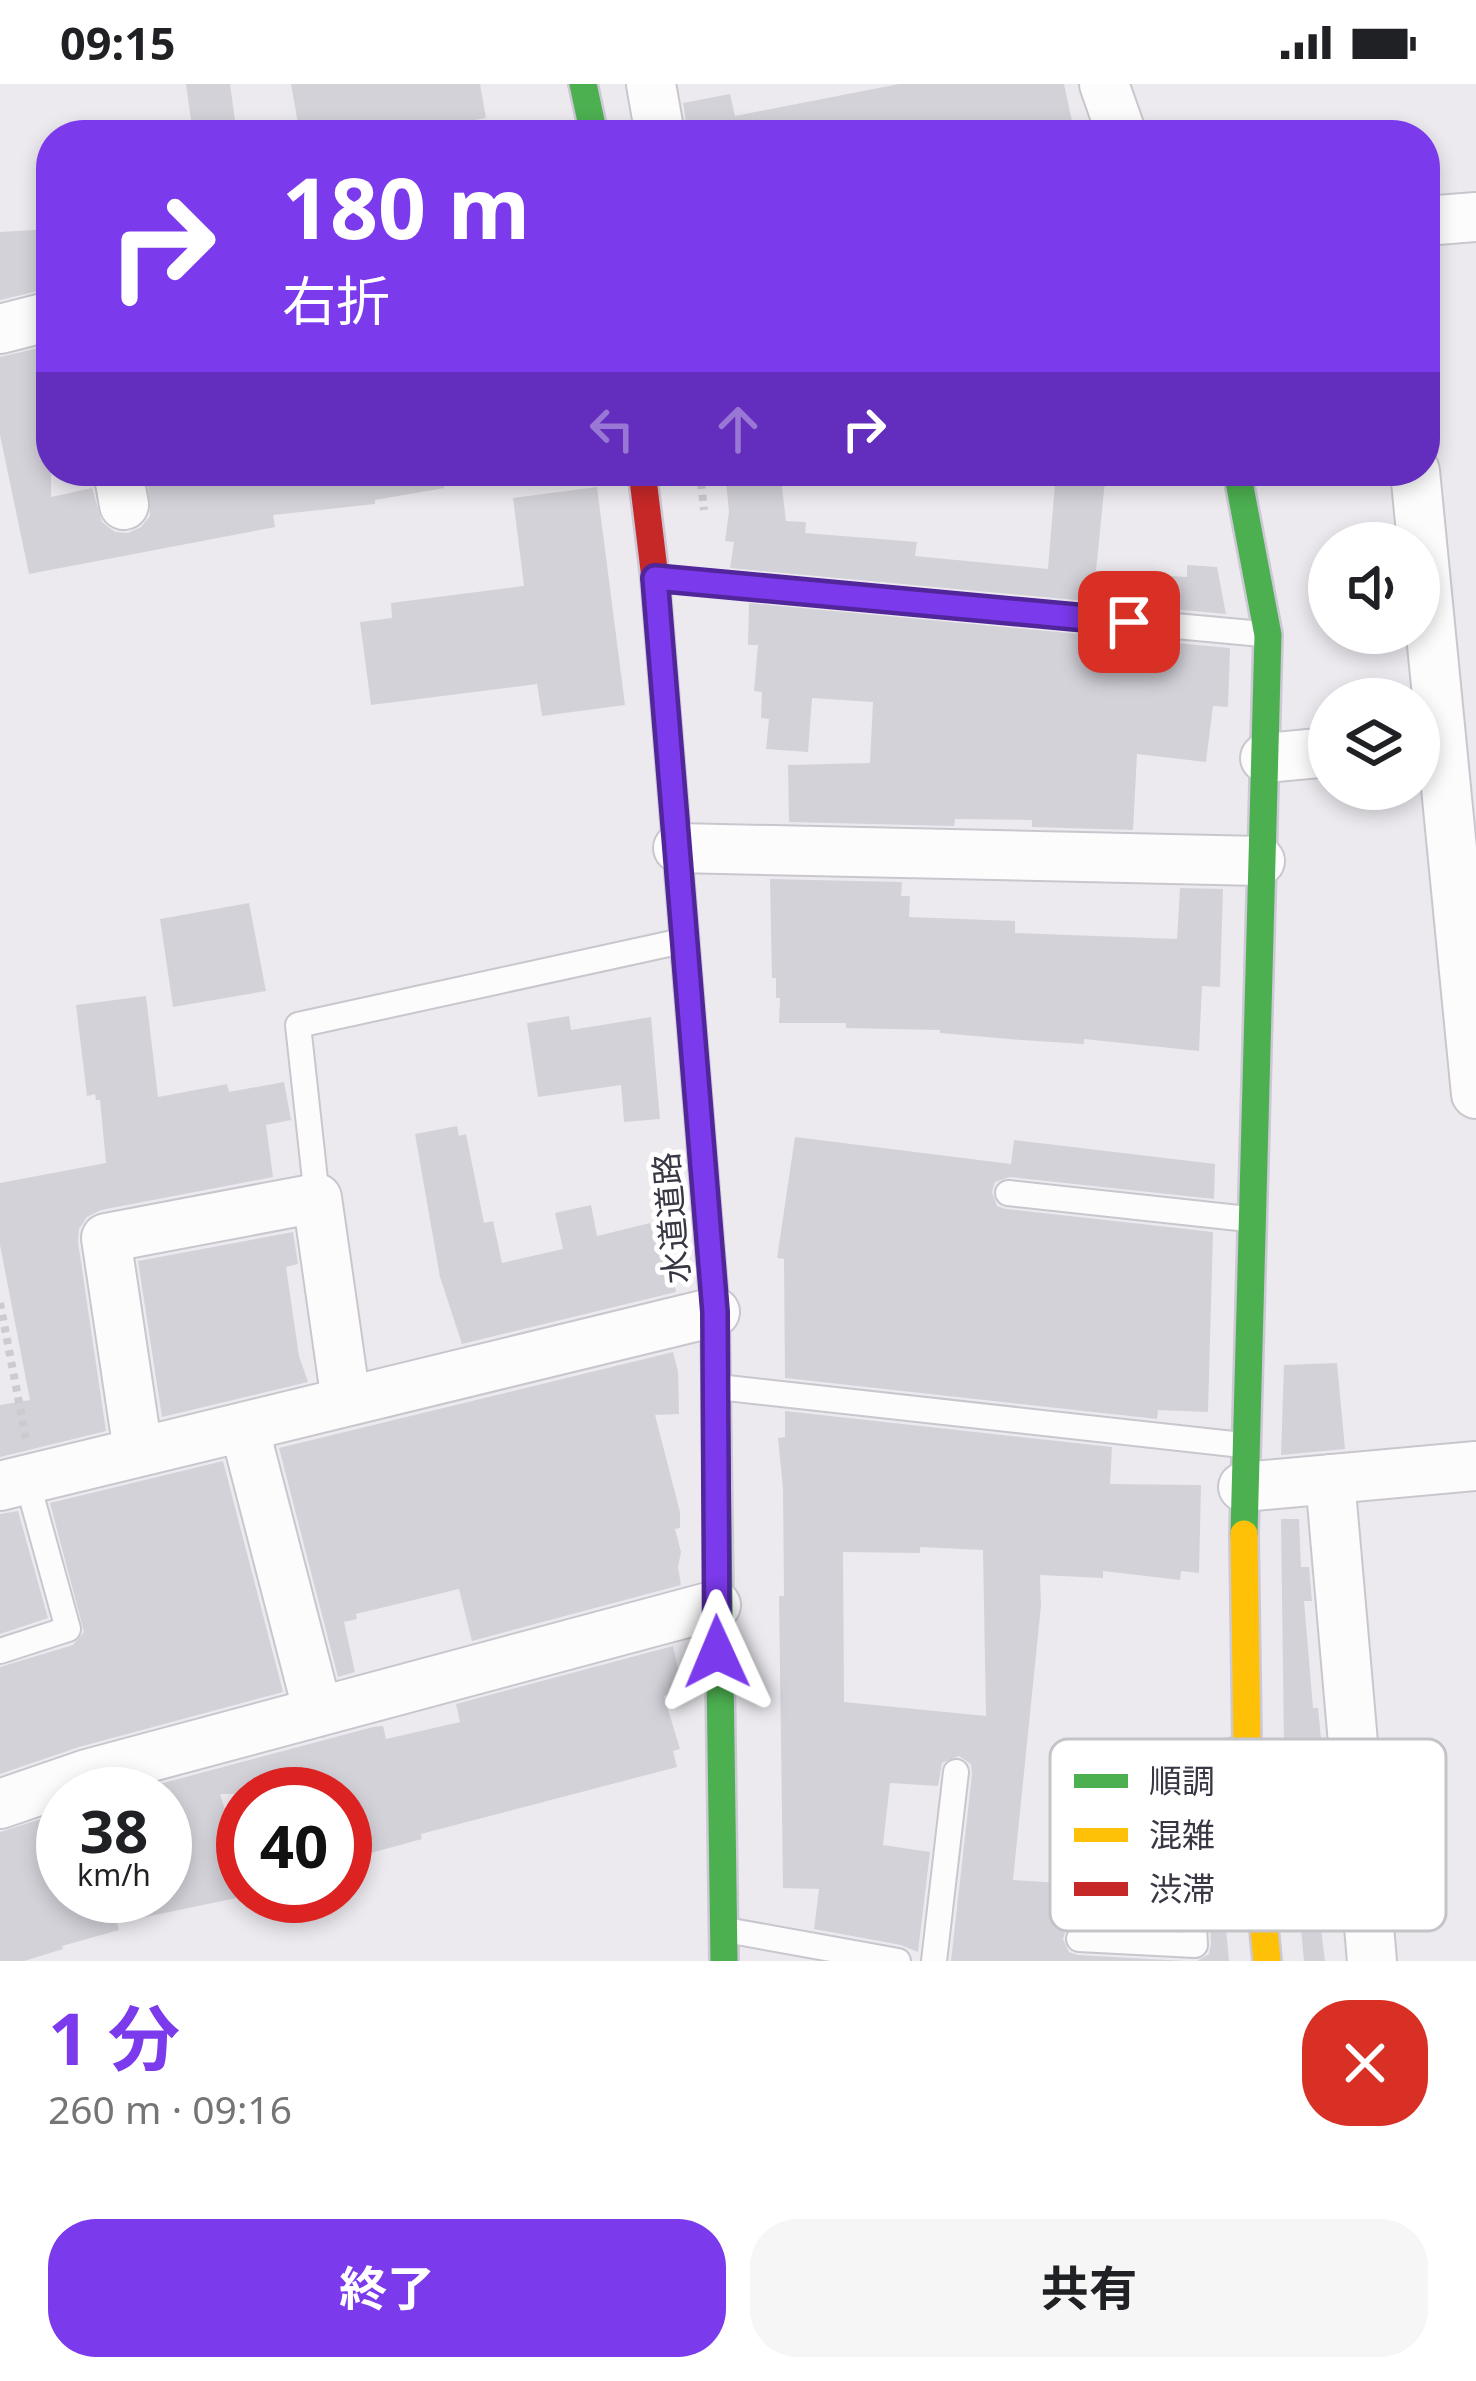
<!DOCTYPE html>
<html lang="ja">
<meta charset="utf-8">
<style>
:root{--surface:#fff;--page:#f6f6f6;--text:#202124;--muted:#757577;--accent:#7c3aed}
body{margin:0;font-family:"Noto Sans","Noto Sans JP",sans-serif;background:var(--page);color:var(--text);height:100vh;display:flex;flex-direction:column;font-size:45px;white-space:nowrap}
*{box-sizing:border-box;margin:0}
p{font-size:39px;color:var(--muted)}
.icon{flex:none;width:66px;height:66px;fill:none;stroke:currentColor;stroke-width:2;stroke-linecap:round;stroke-linejoin:round}
.map{position:relative;height:1877px;overflow:hidden}
.drawer{display:flex;flex-direction:column;background:var(--surface);flex:1}
.drawer>*{flex:none}
.top-card{position:absolute;left:36px;top:36px;width:1404px;height:366px;border-radius:48px;box-shadow:0 6px 18px #0003;background:#7c3aed;color:#fff;overflow:hidden}
.controls{position:absolute;left:1308px;top:438px;display:grid;gap:24px}
.controls a{display:grid;place-items:center;width:132px;height:132px;border-radius:50%;background:var(--surface);box-shadow:0 6px 18px #0003;font-size:60px}
.speed{position:absolute;left:36px;top:1683px;display:flex;gap:24px;font-size:60px;font-weight:700;text-align:center}
.speed>*{display:grid;place-content:center;width:156px;height:156px;border-radius:50%;background:var(--surface);box-shadow:0 6px 18px #0003;line-height:1}
.speed small{font-size:30px;font-weight:400}
.speed .limit{border:18px solid #d22;background:#fff;color:#111}
.pin{position:absolute;display:grid;place-items:center;width:102px;height:102px;color:#fff;margin:-51px;border-radius:24px;box-shadow:0 6px 18px #0006}
.me{position:absolute;width:132px;margin:-66px;rotate:359deg;stroke-linejoin:round;filter:drop-shadow(0 0 9px #0008)}
.turn{display:flex;align-items:center;gap:42px;height:252px;padding:0 48px;font-size:54px}
.turn .icon{width:156px;height:156px;stroke-width:2.5}
.turn b{display:block;font-size:84px;line-height:102px}
.lanes{display:flex;align-items:center;height:114px;padding:0 48px;background:#0003;justify-content:center;gap:60px;direction:ltr}
.lanes .off{opacity:.35}
.round{display:grid;place-items:center;flex:none;width:126px;height:126px;border-radius:48px;background:var(--page)}
.overview{display:flex;align-items:center;justify-content:space-between;height:204px;padding:0 48px}
h1{font-size:72px;font-weight:700;line-height:90px;color:var(--accent)}
.button{display:flex;gap:24px;margin-top:auto;padding:24px 48px}
.button a{flex:1;height:138px;border-radius:48px;background:var(--accent);color:#fff;font-size:48px;font-weight:700;line-height:138px;text-align:center}
.button a+a{background:var(--page);color:var(--text)}
.status{display:flex;justify-content:space-between;align-items:center;height:84px;padding:0 60px;background:var(--surface);direction:ltr}
.status svg{height:33px;fill:currentColor}
.map>svg:first-child{display:block}
.building{fill:#d4d2d9;fill-rule:evenodd}
.lines{fill:none;stroke-linecap:round;stroke-linejoin:round}
.lane-casing{stroke:#c9c7cd;stroke-width:28}
.street-casing{stroke:#c9c7cd;stroke-width:52}
.fast-casing{stroke:#cdc8d5;stroke-width:32}
.slow-casing{stroke:#cdc8d5;stroke-width:32}
.jam-casing{stroke:#cdc8d5;stroke-width:32}
.path{stroke:#cccbd0;stroke-width:8;stroke-dasharray:6 6;stroke-linecap:butt}
.lane{stroke:#fcfcfd;stroke-width:24}
.street{stroke:#fcfcfd;stroke-width:48}
.fast{stroke:#4caf50;stroke-width:27}
.slow{stroke:#ffc107;stroke-width:27}
.jam{stroke:#c62828;stroke-width:27}
.route-casing{stroke:#51269a;stroke-width:30}
.route{stroke:#7c3aed;stroke-width:21}
.labels{text-anchor:middle;dominant-baseline:central;stroke-width:10;stroke-linejoin:round;paint-order:stroke}
.street-label{font-size:33px;fill:#3a3644;stroke:#fff}
.key{fill:#fff;stroke:#c4c3c7;stroke-width:3}
.key-label{font-size:33px;fill:#3a3644}
</style>
<div class="status"><b>09:15</b><svg viewBox="0 0 49 12"><path d="M0 12V9h3v3zM5 12V6h3v6zM10 12V3h3v9zM15 12V0h3v12zM26 1h20v11H26zM47 4h2v5h-2z"/></svg></div>
<div class="map">
<svg width="1476" height="1877" viewBox="0 0 1476 1877">
<rect width="100%" height="100%" fill="#eceaef"/>
<path class="building" d="M186 0H230L237 51H193Z
M291 0H480L486 34 475 36 477 51H300Z
M899 0H1064L1075 51H688L683 19 730 10 735 32Z
M51 145V204L0 216V148Z
M51 261V413L92 404 102 438 115 448 128 449 141 443 150 432 147 387H442L444 404 375 416V420L273 431 275 443 29 490 0 351V273Z
M725 387H780L786 437 806 438 805 449 917 458 915 472 1048 485 1056 387H1106L1096 487 1187 493V481L1217 483 1226 530 730 484 734 458 725 457 729 428Z
M597 403 625 621 542 632 537 600 371 621 360 538 392 534 391 519 524 502 513 414Z
M749 519 1230 564 1228 623 1213 622 1206 678 1137 670 1133 746 1032 743V736L955 735 954 742 789 738 788 681 870 679 873 618 812 614 808 668 766 665 769 635 761 634 762 608 754 607 758 561H748Z
M770 795 902 798 901 812H910L909 833 1015 837V849L1177 855 1180 804 1223 805 1220 903 1202 902 1199 967 1084 955V960L1021 956 940 949V946L846 944V939H779L780 914H776V894H772Z
M249 819 266 907 173 923 160 835Z
M146 912 158 1013 227 1000 229 1008 284 998 291 1036 266 1041 273 1093 101 1126 87 1133 79 1145 78 1158 106 1347 0 1373V1321L30 1316 0 1161V1099L106 1079 100 1016H96L95 1010 87 1012 76 921Z
M569 932 571 946 651 933 660 1035 624 1038 621 1001 538 1013 527 939Z
M457 1042 459 1052 466 1050 484 1139 493 1137 502 1179 563 1165 555 1129 591 1121 597 1152 650 1139 654 1155 663 1153 676 1208 462 1260 440 1193 415 1050Z
M795 1053 1011 1080 1014 1056 1215 1080 1214 1115 1010 1093 995 1098 992 1108 997 1122 1006 1125 1213 1148 1208 1328 1158 1326 1157 1335 785 1294 784 1175 777 1174Z
M293 1148 298 1180 286 1183 299 1272 308 1298 162 1333 138 1177Z
M673 1268 678 1287 679 1330 655 1331 680 1428V1444L675 1445 681 1468 678 1483 681 1501 472 1557 459 1505 356 1530 357 1535 344 1538 355 1588 338 1593 279 1364Z
M1337 1279 1345 1365 1281 1371 1284 1281Z
M785 1327 1112 1363 1110 1400 1201 1401 1199 1489 1181 1487 1180 1496 1103 1487V1494L1040 1491 1041 1522 1013 1796 1079 1800 1080 1761 1173 1762 1178 1844 1079 1839 1066 1845 1063 1855 1069 1868 1078 1871 1185 1877H951L972 1690 971 1680 959 1672 942 1679 938 1702 890 1699 883 1761 930 1768 918 1868 901 1861 814 1845 819 1805 783 1804 779 1512H784L783 1405 778 1354 785 1353ZM920 1463 983 1466 986 1632 844 1618 843 1468 920 1469Z
M223 1377 283 1608 79 1663 0 1690V1583L73 1561 84 1548 50 1419Z
M18 1427 48 1534 0 1550V1430Z
M1281 1435H1299L1301 1483H1309L1312 1517H1304L1313 1624H1318L1331 1755 1320 1756 1326 1820 1318 1821 1325 1877H1304L1284 1662Z
M673 1562 683 1607 664 1612 680 1665 673 1667 677 1683 421 1750 422 1755 345 1776V1710H220L231 1745 224 1747 241 1813 117 1839 119 1846 62 1862 63 1865 24 1877H0V1748L63 1728V1812H165V1710H122L373 1643 383 1642 386 1655 460 1638 456 1620Z
M1202 1690H1212L1229 1877H1197L1209 1870 1211 1860Z"/>
<g class="lines">
<defs>
<path id="lane" d="M657 494 1262 550
M1008 1109 1248 1135
M317 1114 298 941 682 857
M718 1303 1242 1361
M0 1567 68 1545 26 1393
M726 1846 898 1877
M1079 1855 1195 1861 1185 1676 1245 1664
M934 1877 956 1688"/>
<path id="street" d="M651 0 660 51
M1104 0 1122 51
M1425 137 1476 133
M0 245 51 232
M118 387 124 421
M1415 387 1476 1010
M1265 674 1329 668
M678 764 1260 777
M244 1343 318 1628
M138 1367 106 1154 317 1114 346 1317
M1330 1395 1372 1877
M0 1402 715 1228
M1243 1403 1476 1382
M0 1720 87 1690 716 1521"/>
<path id="fast" d="M583 0 594 51
M1237 387 1268 551 1244 1450
M686 874 715 1228 724 1877"/>
<path id="slow" d="M1244 1450 1247 1664 1267 1877"/>
<path id="jam" d="M642 387 655 494 686 874"/>
</defs>
<use href="#lane" class="lane-casing"/>
<use href="#street" class="street-casing"/>
<use href="#fast" class="fast-casing"/>
<use href="#slow" class="slow-casing"/>
<use href="#jam" class="jam-casing"/>
<path class="path" d="M700 387 704 426
M0 1219 26 1355"/>
<use href="#lane" class="lane"/>
<use href="#street" class="street"/>
<use href="#fast" class="fast"/>
<use href="#slow" class="slow"/>
<use href="#jam" class="jam"/>
</g>
<g class="lines">
<defs>
<path id="route" d="M717 1568 715 1228 655 494 1129 538"/>
</defs>
<use href="#route" class="route-casing"/>
<use href="#route" class="route"/>
</g>
<g class="labels">
<g class="street-label">
<text transform="translate(671 1134) rotate(-95)">水道道路</text>
</g>
</g>
<rect x="1050" y="1655" width="396" height="192" rx="18" class="key"/>
<rect x="1074" y="1690" width="54" height="14" fill="#4caf50"/>
<rect x="1074" y="1744" width="54" height="14" fill="#ffc107"/>
<rect x="1074" y="1798" width="54" height="14" fill="#c62828"/>
<g class="key-label">
<text x="1149" y="1709">順調</text>
<text x="1149" y="1763">混雑</text>
<text x="1149" y="1817">渋滞</text>
</g>
</svg>
<div class="controls">
<a><svg class="icon" aria-label="sound" viewBox="0 0 24 24"><path d="M4 9h4l5-4v14l-5-4H4zM17 9q2 3 0 6"/></svg></a>
<a><svg class="icon" aria-label="layers" viewBox="0 0 24 24"><path d="M12 4l9 5-9 5-9-5zM3 14l9 5 9-5"/></svg></a>
</div>
<div class="speed"><div>38<small>km/h</small></div><div class="limit">40</div></div>
<div class="pin" style="left:1129px;top:538px;background:#d93025"><svg class="icon" aria-label="arrive" viewBox="0 0 24 24"><path d="M6 21V4h12l-3 4 3 4H6"/></svg></div>
<svg class="me" style="left:717px;top:1568px" viewBox="-20 -20 40 40"><path d="M0-17L14 15 0 8-14 15z" fill="#7c3aed" stroke="#fff" stroke-width="4"/></svg>
<div class="top-card">
<div class="turn"><svg class="icon" aria-label="right" viewBox="0 0 24 24"><path d="M7 20v-9h11M14 6l5 5-5 5"/></svg><div><b>180 m</b>右折</div></div>
<div class="lanes"><svg class="icon off" aria-label="left" viewBox="0 0 24 24"><path d="M17 20v-9H6M10 6l-5 5 5 5"/></svg><svg class="icon off" aria-label="ahead" viewBox="0 0 24 24"><path d="M12 20V5M6 11l6-6 6 6"/></svg><svg class="icon" aria-label="right" viewBox="0 0 24 24"><path d="M7 20v-9h11M14 6l5 5-5 5"/></svg></div>
</div>
</div>
<section class="drawer">
<div class="overview"><div><h1>1 分</h1><p>260 m · 09:16</p></div><a class="round" style="background:#d93025;color:#fff"><svg class="icon" aria-label="close" viewBox="0 0 24 24"><path d="M6 6l12 12M18 6L6 18"/></svg></a></div>
<div class="button"><a>終了</a><a>共有</a></div>
</section>
